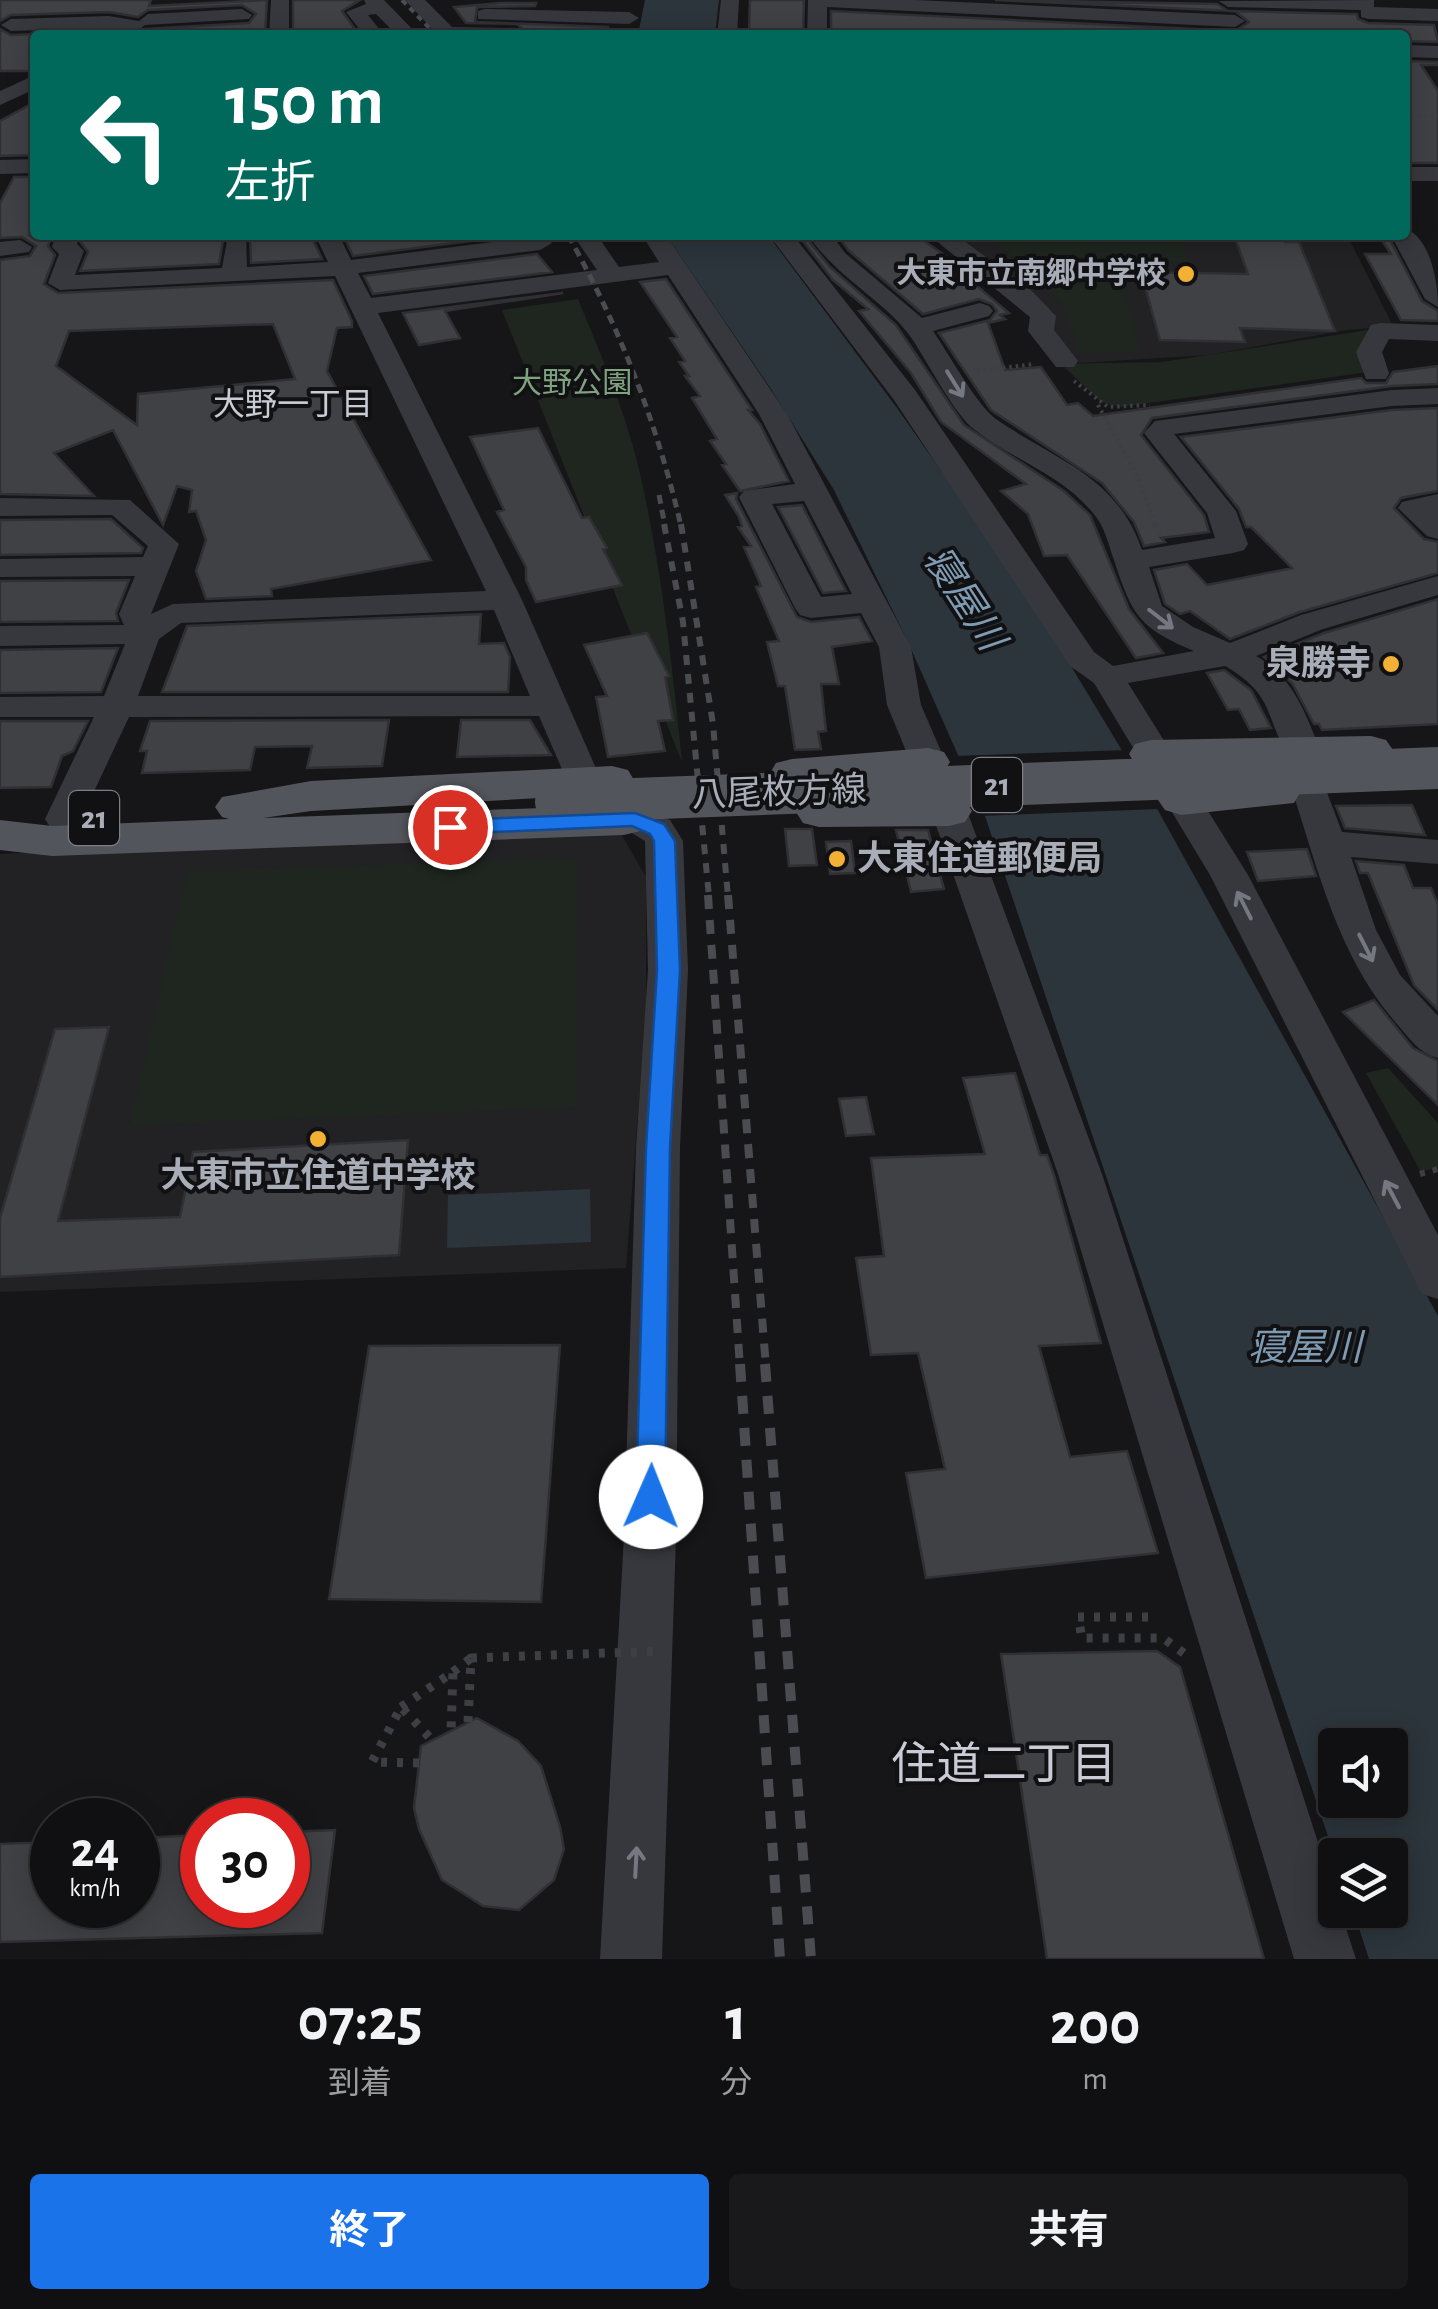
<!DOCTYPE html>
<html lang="ja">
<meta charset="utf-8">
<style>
:root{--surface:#101012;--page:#19191b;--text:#f1f3f6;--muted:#9c9d9f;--line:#303032;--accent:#1a73e8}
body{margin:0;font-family:"Alegreya Sans","Noto Sans JP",sans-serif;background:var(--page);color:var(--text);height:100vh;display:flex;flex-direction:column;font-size:38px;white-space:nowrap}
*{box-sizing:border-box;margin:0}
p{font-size:32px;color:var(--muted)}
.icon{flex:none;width:55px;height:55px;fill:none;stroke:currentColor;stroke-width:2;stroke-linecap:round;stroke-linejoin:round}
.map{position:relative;height:1959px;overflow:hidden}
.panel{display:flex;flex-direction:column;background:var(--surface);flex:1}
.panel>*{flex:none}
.top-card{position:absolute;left:30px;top:30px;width:1380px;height:210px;border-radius:10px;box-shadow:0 5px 25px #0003,0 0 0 2px var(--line);background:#00695c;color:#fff;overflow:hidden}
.buttons{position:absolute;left:1318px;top:1728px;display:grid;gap:20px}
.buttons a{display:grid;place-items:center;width:90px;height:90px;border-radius:10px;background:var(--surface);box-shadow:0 5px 25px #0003,0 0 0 2px var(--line);font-size:50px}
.speed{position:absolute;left:30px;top:1798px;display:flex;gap:20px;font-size:50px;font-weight:700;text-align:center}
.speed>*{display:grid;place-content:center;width:130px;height:130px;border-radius:50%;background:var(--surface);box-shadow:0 5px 25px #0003,0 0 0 2px var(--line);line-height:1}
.speed small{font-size:25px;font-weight:400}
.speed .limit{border:15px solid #d22;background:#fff;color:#111}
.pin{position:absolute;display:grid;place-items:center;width:85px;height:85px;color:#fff;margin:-42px;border:5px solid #fff;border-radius:50%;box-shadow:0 2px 10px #0007}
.me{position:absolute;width:110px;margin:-55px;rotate:1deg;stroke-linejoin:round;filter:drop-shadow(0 0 8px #0008)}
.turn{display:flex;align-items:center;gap:35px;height:210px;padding:0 30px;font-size:45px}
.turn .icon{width:130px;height:130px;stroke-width:2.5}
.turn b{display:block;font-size:70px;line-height:85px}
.eta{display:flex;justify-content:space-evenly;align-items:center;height:170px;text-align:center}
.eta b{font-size:60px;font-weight:700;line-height:70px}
.primary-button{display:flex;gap:20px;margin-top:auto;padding:20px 30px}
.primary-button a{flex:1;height:115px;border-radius:10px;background:var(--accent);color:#fff;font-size:40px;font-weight:700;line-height:115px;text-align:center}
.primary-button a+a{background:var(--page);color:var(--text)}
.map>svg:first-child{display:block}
.built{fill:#222225}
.green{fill:#1e261f}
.water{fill:#2c353c;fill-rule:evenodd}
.pier{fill:#161618}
.building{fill:#404145;stroke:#303034;stroke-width:2.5;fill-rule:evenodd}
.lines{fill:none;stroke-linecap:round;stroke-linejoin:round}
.path-far3{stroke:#3d3f44;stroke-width:4;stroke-dasharray:2.5 4;stroke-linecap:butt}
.path-far2{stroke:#3d3f44;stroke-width:5;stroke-dasharray:4 6;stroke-linecap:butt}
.path-far1{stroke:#3d3f44;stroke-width:6;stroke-dasharray:5 8;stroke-linecap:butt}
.path{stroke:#3d3f44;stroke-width:9;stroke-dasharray:6 10;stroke-linecap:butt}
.minor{fill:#37383d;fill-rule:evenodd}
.major{fill:#53555c;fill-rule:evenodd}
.rail-far4{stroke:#4a4c52;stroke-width:4;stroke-dasharray:6 5;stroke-linecap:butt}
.rail-far3{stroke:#4a4c52;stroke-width:5;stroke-dasharray:9 6;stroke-linecap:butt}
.rail-far2{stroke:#4a4c52;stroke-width:6;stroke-dasharray:10 9;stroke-linecap:butt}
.rail-far1{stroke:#4a4c52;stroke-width:8;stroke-dasharray:14 11;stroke-linecap:butt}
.rail{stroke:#4a4c52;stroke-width:10;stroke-dasharray:18 14;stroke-linecap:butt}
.path-bridge{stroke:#3d3f44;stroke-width:9;stroke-dasharray:6 10;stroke-linecap:butt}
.major-bridge{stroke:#53555c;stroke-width:42}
.oneway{stroke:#757881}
.route{fill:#1a73e8;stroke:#114b97;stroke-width:2.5}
.poi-dot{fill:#f2b134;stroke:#111113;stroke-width:4}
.labels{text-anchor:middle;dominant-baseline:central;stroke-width:8;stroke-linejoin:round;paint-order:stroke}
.far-poi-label{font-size:30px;font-weight:bold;fill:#a8adb8;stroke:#111113;text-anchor:end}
.far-park-label{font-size:30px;fill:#7fa381;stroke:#111113}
.far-neighbourhood-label{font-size:32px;fill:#c9ccd4;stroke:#111113}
.shield{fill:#111113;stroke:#7b7e86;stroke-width:2.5}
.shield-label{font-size:32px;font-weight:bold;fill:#a8adb8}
.poi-label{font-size:35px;font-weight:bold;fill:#a8adb8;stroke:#111113;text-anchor:end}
.street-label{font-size:35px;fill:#a8adb8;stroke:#111113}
.water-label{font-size:38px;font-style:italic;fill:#7f9bb3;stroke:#111113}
.near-neighbourhood-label{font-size:45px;fill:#c9ccd4;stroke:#111113}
</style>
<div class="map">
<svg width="1438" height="1959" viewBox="0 0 1438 1959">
<rect width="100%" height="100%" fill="#161618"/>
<path class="built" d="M955 235H1347L1393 326 1347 330 1208 355 1079 363 1050 330 1054 313Z
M617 827 646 877V1011L626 1268 0 1292V854Z"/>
<path class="green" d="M989 235H1180L1188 261 1118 262 1140 351 1080 354 1063 304Z
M578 299C600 353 624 408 638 465 661 563 672 662 682 762L502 310Z
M1374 329 1369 372 1120 407 1101 402 1061 364 1162 362Z
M577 858 576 1107 130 1125 187 872Z
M1388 1068 1438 1123V1167L1421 1172 1366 1073Z"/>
<path class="water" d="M645 0H719L715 35H638Z
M666 235H768L897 408 1028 595 1155 805 1438 1316V1959H1369L1353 1910H1390V1855L1335 1857 985 816 908 642 834 490 771 389ZM1335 1745H1390V1800H1335Z
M590 1189 591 1242 447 1248 448 1195Z"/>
<path class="pier" d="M1127 750 1130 759 958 766 955 756Z
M1155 798 1159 809 980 816 976 805Z"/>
<path class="building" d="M0 0H151L149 6 267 0 265 35H146V29L249 23 256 14 242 5 148 10 138 17 109 12 11 15 0 21Z
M293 0H360L342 11 359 35H293Z
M750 0H804L803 35H749Z
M995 0 1217 4 1228 11 1357 14 1358 19 1368 23 1434 25 1438 42 1405 41V35L1328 33 831 35V11L1235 31 1249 22 1235 11Z
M501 3H536L535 6 477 7 475 22 608 27V35H530L517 24 466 23 454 7Z
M0 29 11 35 95 32 35 35V71H0Z
M1405 61 1438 62V65H1421L1438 91V163H1405Z
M35 102V155L0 156V121Z
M14 177H35V216L29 235H52L48 246 55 255 44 284 58 293 333 280 352 321V327L337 328 327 371 431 560 271 589 272 596 206 599 196 571 206 540 196 511 189 512 192 490 177 486 163 525 113 430 54 453 94 496 0 494V260L30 256 36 246 22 237 0 238V203ZM273 324 295 379 138 394 137 425 56 366 69 331Z
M83 235H224L219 264 80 271 88 252 81 243Z
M250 235H311L322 259 251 263Z
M343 235H518L353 256Z
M798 235H804L830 267 896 325 964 425 1064 491 1090 515 1129 609 1163 653 1136 658 1067 555 1044 556 1028 514 1001 491 1026 484 941 422 911 373 859 311 868 309 833 280Z
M837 235H916L967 271 978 279 971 281 1009 313 1000 315 1005 319 988 323 1005 370 1041 367 1067 405 1078 403 1093 416 1361 378 1366 383H1386L1393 372 1438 366V384L1392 386 1152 418 1141 435 1204 515 1209 532 1161 538 1165 542 1144 546 1134 522 1102 483 991 410 939 333 990 320 997 311 992 304 979 299 923 314 848 250Z
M1234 235H1282L1285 242H1299L1335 331 1240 328 1245 342 1160 340 1141 272 1248 274Z
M1379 236H1388L1422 301 1438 311V321L1401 320 1365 254H1391Z
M537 254 552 272 373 294 364 276Z
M666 279 752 410H748L760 424 789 481 740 491 722 465 726 464 710 441 717 439 692 398 700 396 685 376H689L679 362 685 361 670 338 677 337 640 282Z
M563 293 445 311 460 338 419 345 403 313Z
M1438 408V491L1401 498 1394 508 1424 539 1438 542V573L1300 612 1230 639 1190 611 1180 614 1165 604 1154 570 1187 564 1207 585 1292 568 1251 527H1246L1239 509 1181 437 1392 410Z
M538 428 582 518 589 517 607 548 603 549 622 585 536 602 526 580V567L497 512 504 510 470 437Z
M737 493 736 499 797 617 811 622 859 617 872 641 832 647 839 684H821L826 731 818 732 821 749 795 750 785 686H778L767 642 779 641 756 587 761 586 744 547 751 546 738 527 742 526 739 517 725 495Z
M802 505 846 591 823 593 778 507Z
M111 519 143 548 141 553 0 555V520Z
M129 580 116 613 118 621 0 622V581Z
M1438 599V724L1322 730 1319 724H1314L1292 683 1264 657 1324 633Z
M481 614 479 644 504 643 510 657 508 692H162L187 626Z
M647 633 669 676 665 677 673 720 658 721 665 751 608 757 596 697 607 696 584 645Z
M118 648 101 692 0 693V650Z
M1224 670 1251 690 1271 728 1250 730 1239 709 1228 710 1207 673Z
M389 720 382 766 307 768 312 746 255 747 250 770 142 773 147 751H140L150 721Z
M461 720H530L551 755 457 757Z
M0 721H88L73 751 62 756 51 787 0 788Z
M1412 805 1425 835 1345 828 1336 806Z
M785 829H812L817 865 789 866Z
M896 830H928L944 889 911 892Z
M851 841 855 873 830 874 826 842Z
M1307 849 1316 876 1258 881 1247 852Z
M1356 861 1404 865 1413 888H1431L1438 904V1010L1414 985 1368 873H1360Z
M1374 1000 1413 1048 1438 1061V1105L1343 1012Z
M109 1027 58 1221 180 1217 193 1152 408 1140 399 1255 0 1277V1218L55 1029Z
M1015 1073 1040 1155H1047L1054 1175 1101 1343 1039 1346 1070 1457 1127 1451 1158 1553 926 1578 906 1473 945 1469 918 1353 871 1355 856 1258 884 1256 871 1158 985 1154 963 1078Z
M866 1097 874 1134 846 1136 839 1099Z
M560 1345 541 1602 329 1599 369 1346Z
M1157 1651 1180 1667 1264 1959H1047L1001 1654Z
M477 1718 518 1741 541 1766 560 1827 564 1849 554 1880 519 1910 483 1906 442 1880 419 1829 414 1808 421 1746Z
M335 1830 322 1933 0 1942V1844L52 1842V1905H138V1838L202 1835V1905H288V1832Z"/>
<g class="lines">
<path class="path-far3" d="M1405 117 1438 116
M977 371 1034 364
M1074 381 1108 407 1150 405
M1098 405 1137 475 1156 526"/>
<path class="path-far2" d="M1155 524 1159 535"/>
<path class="path-far1" d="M1420 1174 1438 1169"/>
<path class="path" d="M1148 1617H1078L1082 1638H1163L1185 1654
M453 1672 471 1658
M401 1707 453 1672 451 1731
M419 1763 372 1762 401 1707 432 1740"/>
<path class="minor" d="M271 0H289V35H269Z
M364 0H384L418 35H397L376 14 368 15 384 35H364L346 12 366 4Z
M405 0H425L452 27 517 28 527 34 438 35Z
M721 0H739L737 35H717Z
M808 0H915L1235 15 1245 21 1235 27 827 7V35H807Z
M1374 0V7L1438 9V21L1368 19 1361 17V10L1228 7 1219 1Z
M242 9 252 15 249 19 145 25 136 32 109 28 11 31 1 25 11 19 109 16 139 21 148 14Z
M485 9 629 12 639 18 629 24 478 19V11Z
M1405 45 1438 46V58L1405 57Z
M35 75V89L0 105V91Z
M35 159V173L0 174V160Z
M1405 167H1438V181H1405Z
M1405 228C1431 239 1438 282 1438 307L1425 299 1391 235H1405Z
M56 235H80L77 244 84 251 75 275 222 268 228 235H246L247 267 328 262 315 235H339L351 260 540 236 552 243 540 250 358 273 371 298 597 270 573 235H597L619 267 659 262 642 235H666L787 414 911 647 921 705 967 811 1102 1174 1335 1895V1910H1340L1356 1959H1294L1058 1174 931 811 887 705 879 647 861 613 811 618 800 615 795 608 739 497 744 491 795 484 759 414 668 275 378 313 522 600 602 782 597 790 584 793 571 790 539 716 129 717 81 819 76 827 63 831 50 827 45 819 94 717H0V697L104 696 125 644 0 646V626L124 625 119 614 135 576 0 577V559L143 557 148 546 112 515 0 516V498L130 500 179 544 151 614 173 604 486 591 335 276 60 290 48 283 59 254 52 247ZM804 501 852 594 821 597 772 504ZM494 610 530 696H138L159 639 181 623Z
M769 235H793L915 390 1094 652 1113 666 1194 651C1139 628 1132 615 1114 560 1108 543 1105 527 1093 513 1061 474 1013 460 975 430 954 415 927 360 910 336 883 299 838 279 808 235H832L845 253 922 318 980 303 989 306 993 311 989 316 933 331C947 351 978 407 996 419 1054 460 1116 474 1142 550L1215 538 1207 513 1144 433 1155 421 1392 390 1438 388V404L1392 406 1174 434 1236 511 1248 544 1244 550 1233 553 1149 567 1162 606 1193 627 1230 643 1301 615 1438 576V595L1323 629 1256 656C1293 677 1306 714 1321 752L1315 760 1303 763 1291 760C1263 717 1277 696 1225 666L1128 683 1248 875 1438 1235V1299L1422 1294 1210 875 1094 683 1070 666 894 400Z
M929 235H956L1031 290 1056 316 1054 330 1078 361 1074 367H1056L1028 331 1030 317Z
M20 240 32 247 29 252 0 256V242Z
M1380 323 1438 325V341L1389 339 1382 352 1389 373 1386 379H1366L1356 352 1371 325Z
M1438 494V539L1427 536 1398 508 1402 502Z
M1310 778 1323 782 1342 832 1438 840V864L1351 857 1376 930 1400 975 1438 1016V1058C1419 1053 1410 1039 1397 1024 1339 958 1319 873 1292 790L1297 782Z
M635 807 670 820 683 841 688 970 680 1148 676 1536 662 1959H600L624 1536 636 1148 648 970 645 841 622 827 617 819 622 811Z"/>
<path class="major" d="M1371 736 1386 740 1393 750 1386 760 1371 764 1151 768 1135 764 1129 754 1135 744 1151 740Z
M928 748 944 752 950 762 944 772 792 787 776 783 770 773 776 763 792 759Z
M612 766 628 770 634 780 628 790 612 794 311 811 263 818 624 805 640 809 647 820 640 831 624 835 52 856 0 850V820L52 826 229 819 222 817 215 807 222 797 311 781Z
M1278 778 1294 783 1300 793 1294 803 1181 815 1165 810 1158 800 1165 790Z
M949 796 965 800 972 811 965 822 949 826 819 827 803 823 796 812 803 801 819 797Z"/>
<path class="rail-far4" d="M402 0 436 35"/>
<path class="rail-far3" d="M568 235C620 328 657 423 681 526
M659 495 665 526"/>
<path class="rail-far2" d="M664 524 683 622 709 897
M681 524 713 724 728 897"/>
<path class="rail-far1" d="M708 895 740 1367
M728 895 766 1367"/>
<path class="rail" d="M740 1364 780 1959
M765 1364 811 1959"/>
<path class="path-bridge" d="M468 1722 471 1658 663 1651"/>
<path class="major-bridge" d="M556 802 1438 768"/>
</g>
<defs><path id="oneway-shaft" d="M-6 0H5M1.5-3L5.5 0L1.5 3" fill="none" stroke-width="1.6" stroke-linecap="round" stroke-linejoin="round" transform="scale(2.5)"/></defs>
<g class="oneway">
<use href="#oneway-shaft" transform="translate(955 384) rotate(58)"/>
<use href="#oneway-shaft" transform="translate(1161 619) rotate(38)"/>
<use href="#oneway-shaft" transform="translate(1244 905) rotate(-117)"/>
<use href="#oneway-shaft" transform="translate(1366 948) rotate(63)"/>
<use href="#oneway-shaft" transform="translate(1392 1194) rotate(-118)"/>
<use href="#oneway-shaft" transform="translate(636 1862) rotate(-87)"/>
</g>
<path class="route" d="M635 813 664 824 675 841 680 970 670 1148 665 1497 661 1506 651 1510 640 1506 636 1497 646 1148 657 970 654 841 650 834 632 826 450 834 440 827 450 820Z"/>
<g class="poi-dot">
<circle cx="1186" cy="274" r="10"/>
<circle cx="1391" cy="664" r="10"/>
<circle cx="837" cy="859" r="10"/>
<circle cx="318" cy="1139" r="10"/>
</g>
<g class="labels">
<g class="far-poi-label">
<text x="1166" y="274">大東市立南郷中学校</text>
</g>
<g class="far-park-label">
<text x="572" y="384">大野公園</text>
</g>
<g class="far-neighbourhood-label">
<text x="293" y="405">大野一丁目</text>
</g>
<g class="shield">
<rect x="972" y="758" width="50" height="54" rx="8"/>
<rect x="69" y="791" width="50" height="54" rx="8"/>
</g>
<g class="shield-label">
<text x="997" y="785">21</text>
<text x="94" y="818">21</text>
</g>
<g class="poi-label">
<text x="1371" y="664">泉勝寺</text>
<text x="857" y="859" text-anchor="start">大東住道郵便局</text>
<text x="318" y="1176" text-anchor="middle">大東市立住道中学校</text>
</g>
<g class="street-label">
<text transform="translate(779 793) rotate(-2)">八尾枚方線</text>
</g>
<g class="water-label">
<text transform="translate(963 599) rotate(57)">寝屋川</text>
<text x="1305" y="1349">寝屋川</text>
</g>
<g class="near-neighbourhood-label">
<text x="1004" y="1765">住道二丁目</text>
</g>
</g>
</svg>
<div class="buttons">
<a><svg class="icon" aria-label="sound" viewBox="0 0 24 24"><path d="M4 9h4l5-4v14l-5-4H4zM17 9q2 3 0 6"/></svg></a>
<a><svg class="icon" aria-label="layers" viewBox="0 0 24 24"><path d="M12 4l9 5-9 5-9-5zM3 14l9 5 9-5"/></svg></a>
</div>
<div class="speed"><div>24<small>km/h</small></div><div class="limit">30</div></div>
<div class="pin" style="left:450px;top:827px;background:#d93025"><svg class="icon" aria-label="arrive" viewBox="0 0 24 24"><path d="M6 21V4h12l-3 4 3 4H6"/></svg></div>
<svg class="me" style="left:651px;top:1497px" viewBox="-20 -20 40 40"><circle r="19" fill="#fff"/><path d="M0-13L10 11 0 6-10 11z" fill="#1a73e8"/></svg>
<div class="top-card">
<div class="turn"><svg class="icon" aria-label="left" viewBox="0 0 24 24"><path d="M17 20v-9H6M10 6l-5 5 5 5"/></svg><div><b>150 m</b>左折</div></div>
</div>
</div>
<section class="panel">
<div class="eta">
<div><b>07:25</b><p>到着</p></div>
<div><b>1</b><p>分</p></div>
<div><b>200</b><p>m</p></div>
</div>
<div class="primary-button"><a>終了</a><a>共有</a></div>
</section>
